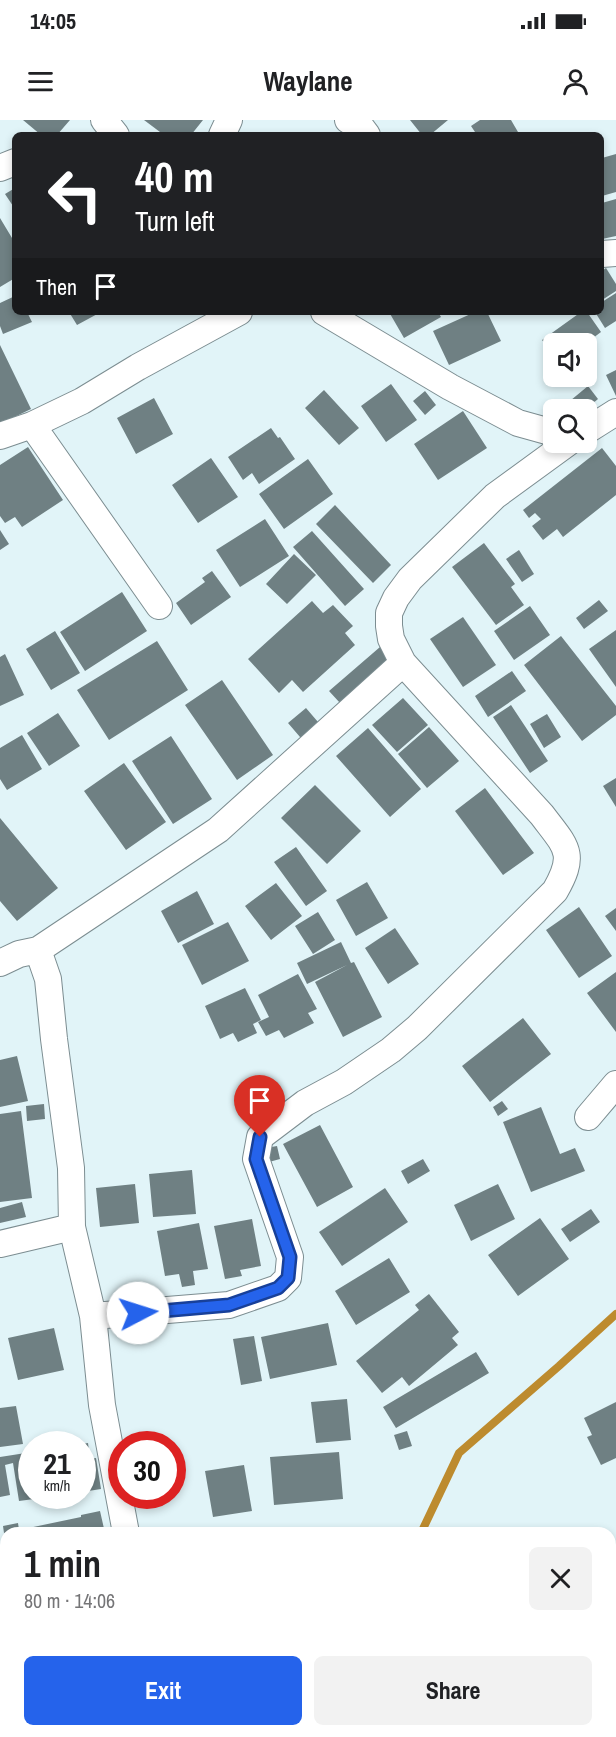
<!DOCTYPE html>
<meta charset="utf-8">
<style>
:root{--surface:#fff;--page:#f2f2f2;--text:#202124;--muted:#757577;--accent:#2563eb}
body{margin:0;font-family:"Archivo Narrow",sans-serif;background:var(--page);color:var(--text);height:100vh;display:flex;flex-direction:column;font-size:22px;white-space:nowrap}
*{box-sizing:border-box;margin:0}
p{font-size:20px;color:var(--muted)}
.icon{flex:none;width:33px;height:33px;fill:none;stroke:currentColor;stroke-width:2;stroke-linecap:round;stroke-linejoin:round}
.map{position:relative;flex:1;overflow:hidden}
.details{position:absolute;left:0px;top:1407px;width:616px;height:210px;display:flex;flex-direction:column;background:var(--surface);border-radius:18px 18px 0 0;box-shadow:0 3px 9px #0003}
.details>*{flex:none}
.guide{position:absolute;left:12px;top:12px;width:592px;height:183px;border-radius:9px;box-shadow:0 3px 9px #0003;background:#202124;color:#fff;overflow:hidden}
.tools{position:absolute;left:543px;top:213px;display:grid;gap:12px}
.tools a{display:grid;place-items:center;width:54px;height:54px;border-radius:9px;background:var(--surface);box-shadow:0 3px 9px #0003;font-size:30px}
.speed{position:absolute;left:18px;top:1311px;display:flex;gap:12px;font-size:30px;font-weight:700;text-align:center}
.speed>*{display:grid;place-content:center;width:78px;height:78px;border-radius:50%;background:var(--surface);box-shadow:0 3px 9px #0003;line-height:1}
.speed small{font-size:15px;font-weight:400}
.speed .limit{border:9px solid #d22;background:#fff;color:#111}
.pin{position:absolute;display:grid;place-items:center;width:51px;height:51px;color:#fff;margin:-62px -26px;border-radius:50% 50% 50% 0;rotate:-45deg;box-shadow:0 0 6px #0007}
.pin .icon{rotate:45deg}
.me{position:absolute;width:66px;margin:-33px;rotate:85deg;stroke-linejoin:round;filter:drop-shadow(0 0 4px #0008)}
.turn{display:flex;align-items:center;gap:21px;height:126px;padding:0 24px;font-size:27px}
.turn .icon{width:78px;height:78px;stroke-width:2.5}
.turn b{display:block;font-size:42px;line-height:51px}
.then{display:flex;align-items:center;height:57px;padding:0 24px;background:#0003;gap:12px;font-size:22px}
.round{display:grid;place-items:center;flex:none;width:63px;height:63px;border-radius:9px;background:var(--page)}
.summary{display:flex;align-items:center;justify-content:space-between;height:102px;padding:0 24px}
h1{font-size:36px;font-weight:700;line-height:45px}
.action{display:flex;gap:12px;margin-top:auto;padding:12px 24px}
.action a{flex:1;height:69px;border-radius:9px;background:var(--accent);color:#fff;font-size:24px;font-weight:700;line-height:69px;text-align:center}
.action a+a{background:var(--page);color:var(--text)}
.status{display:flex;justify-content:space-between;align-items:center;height:42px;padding:0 30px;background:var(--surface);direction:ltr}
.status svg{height:16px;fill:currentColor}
header{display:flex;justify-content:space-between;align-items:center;height:78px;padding:0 24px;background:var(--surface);font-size:27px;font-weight:700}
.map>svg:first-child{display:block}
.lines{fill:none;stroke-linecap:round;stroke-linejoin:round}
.stream{stroke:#bd8b2e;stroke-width:8}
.building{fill:#6f8083}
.minor-casing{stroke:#7c8d91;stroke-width:28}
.minor{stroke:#fff;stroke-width:26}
.route-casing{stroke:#184099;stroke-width:15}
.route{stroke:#2563eb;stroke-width:10}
</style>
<div class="status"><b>14:05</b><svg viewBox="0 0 49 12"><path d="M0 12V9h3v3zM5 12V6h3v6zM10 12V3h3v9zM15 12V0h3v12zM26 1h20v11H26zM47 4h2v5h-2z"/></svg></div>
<header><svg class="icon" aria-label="menu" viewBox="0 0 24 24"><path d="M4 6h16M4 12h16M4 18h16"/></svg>Waylane<svg class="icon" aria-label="person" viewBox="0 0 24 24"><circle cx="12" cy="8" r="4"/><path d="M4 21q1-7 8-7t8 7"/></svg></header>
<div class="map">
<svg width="616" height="1617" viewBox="0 0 616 1617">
<rect width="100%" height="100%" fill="#e1f4f8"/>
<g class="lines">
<path class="stream" d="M421 1413 459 1333 559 1246 616 1194
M26 1617 34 1611"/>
</g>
<path class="building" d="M23 0H70L57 15H41Z
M144 0H203L191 15H164Z
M410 0H448L430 15H422Z
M480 0H511L518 12 514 15H477L471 6Z
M616 34V72L602 76V38Z
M15 68V89L5 74Z
M616 79V116L602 119V83Z
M0 98 15 123V158L0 167Z
M606 148 616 164V171L602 180V151Z
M616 173V201L605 208 595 192H602V182Z
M15 176V192H27L32 202 3 214 0 206V183Z
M69 192H101L77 205Z
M389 192H438L441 197 404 218Z
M475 192H487L501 221 449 245 433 211Z
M581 192H587L601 212 585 224H554V235L542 220Z
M0 225 31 289 0 304Z
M616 250V276L606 255Z
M391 264 417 300 386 322 361 286Z
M588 266 598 279 585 290H559Z
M324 270 359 308 339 325 305 288Z
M425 271 436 285 425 295 413 281Z
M154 278 173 314 136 334 117 298Z
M463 291 487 328 438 360 414 324Z
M271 308 278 318 280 317 295 339 259 364 252 353 243 360 228 337Z
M28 327 63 380 22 407 15 397 5 403 0 396V345Z
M602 328 616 346V375L563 417 557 409 543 420 532 406 541 399 535 393 529 398 523 390Z
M211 338 238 377 198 403 172 365Z
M308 339 333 374 284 409 259 374Z
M335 385 391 445 373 463 316 404Z
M265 399 289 436 240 467 216 430Z
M0 410 9 424 0 430Z
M312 411 364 469 345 486 293 427Z
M484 423 515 464 511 467 524 485 496 505 452 447Z
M519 430 534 454 522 462 506 439Z
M294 434 316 455 287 484 266 464Z
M212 451 231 477 191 505 176 483 205 462 202 458Z
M122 472 147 511 85 551 60 512Z
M599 480 608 491 584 509 576 498Z
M312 481 323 493 333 485 353 506 345 513 355 525 303 572 292 560 279 573 248 539Z
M530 486 550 515 514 540 494 511Z
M463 497 496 545 463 567 430 519Z
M616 510V567L589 529Z
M55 511 80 553 51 570 26 529Z
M561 516 616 586V595L582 621 524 545Z
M157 521 188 570 109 620 77 570Z
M380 527 391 539 340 583 329 571Z
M5 534 24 575 0 586V537Z
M512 551 526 571 488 597 475 576Z
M222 560 273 635 237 660 185 585Z
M403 578 428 605 397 632 372 605Z
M511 585 548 641 530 653 493 597Z
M306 588 324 609 306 624 288 603Z
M58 593 80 626 49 646 27 613Z
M547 594 561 617 544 628 530 604Z
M429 607 459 641 427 668 398 634Z
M368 608 421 669 390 697 336 636Z
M22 615 42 649 7 670 0 659V628Z
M171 616 212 679 173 704 132 641Z
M124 643 166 702 126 730 84 671Z
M616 658V687L603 666Z
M315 665 361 711 327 744 281 698Z
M485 668 534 733 503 755 455 691Z
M0 698 58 768 17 801 0 781Z
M296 727 327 771 306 786 274 742Z
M367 762 388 798 356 816 336 780Z
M276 763 302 796 271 820 245 786Z
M197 771 214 804 178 823 161 791Z
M579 787 612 836 579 858 546 810Z
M616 788V811L605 796Z
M318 792 335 820 313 834 295 806Z
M228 802 249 841 202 865 182 825Z
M395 808 419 844 388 864 365 828Z
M341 822 351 843 354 842 382 897 343 917 315 862 347 845 307 864 297 843Z
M616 852V912L587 873Z
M298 854 317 889 308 893 314 903 284 918 279 910 266 916 258 902 269 897 258 875Z
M245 868 261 900 253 904 257 913 238 922 233 913 220 919 205 886Z
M523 898 551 934 490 982 462 946Z
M17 936 28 981 0 987V940Z
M502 981 508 989 498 996 493 987Z
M44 984 45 999 27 1001 26 986Z
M541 987 560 1034 575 1028 585 1051 531 1072 503 1002Z
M21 991 32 1078 0 1082V994Z
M320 1005 353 1067 317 1087 283 1024Z
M277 1026 280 1039 269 1042 266 1028Z
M423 1039 430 1051 408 1064 401 1051Z
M192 1050 196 1094 153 1097 149 1054Z
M135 1064 139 1103 100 1107 96 1068Z
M498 1064 515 1099 471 1121 454 1085Z
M385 1068 408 1102 342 1146 319 1112Z
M22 1082 26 1097 0 1103V1088Z
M591 1089 600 1102 570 1122 561 1109Z
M540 1098 569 1139 518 1176 488 1135Z
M252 1099 261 1146 240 1150 242 1156 225 1159 214 1106Z
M199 1103 208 1149 193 1151 195 1165 182 1167 179 1154 165 1156 157 1111Z
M389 1138 410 1172 356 1205 335 1171Z
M429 1174 459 1212 452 1218 458 1225 409 1266 402 1257 382 1273 356 1241 419 1190 415 1185Z
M328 1203 337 1245 270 1259 261 1217Z
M54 1208 64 1250 18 1260 8 1218Z
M254 1216 262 1261 241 1265 233 1219Z
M476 1232 489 1253 396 1308 383 1287Z
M347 1279 351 1320 316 1323 311 1282Z
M616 1282V1338L601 1345 587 1317 592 1315 584 1298Z
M16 1286 23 1324 0 1327V1288Z
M407 1311 412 1326 399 1330 394 1315Z
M88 1323 90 1339 96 1338 101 1369 82 1372V1324Z
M32 1332V1376H49V1377L19 1381 13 1343 5 1345 10 1375 0 1377V1337Z
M339 1332 343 1379 274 1385 270 1337Z
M244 1345 252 1391 213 1397 205 1351Z
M100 1391 105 1413H4L3 1406 18 1403 19 1410 81 1397V1395Z
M616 1471V1512L610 1513V1472Z
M215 1611H224L238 1617H212Z
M439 1611H469L467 1617H456Z"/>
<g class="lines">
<defs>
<path id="minor" d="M104 0 116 15
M348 0 361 7 367 15
M222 15 229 0
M0 48 15 42
M602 134 616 133
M324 192 450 267 518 303 554 313
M32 305 159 486
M586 311 616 292
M0 316 32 305 82 281 138 247 239 192
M0 843 19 834 38 830
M588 997 616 964
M0 1124 72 1107
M93 1196 229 1185 278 1168 288 1158 290 1137 256 1039 260 1017 305 983 344 962 391 930 417 908 555 771C577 733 566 727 542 695L403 543 391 519 389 506V493L396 478 410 459 495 376 569 322
M126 1413 102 1285 93 1196 72 1107 71 1048 54 919 48 859 38 830 218 710 403 543"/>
</defs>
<use href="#minor" class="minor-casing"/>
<use href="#minor" class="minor"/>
</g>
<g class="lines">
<defs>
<path id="route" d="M138 1193 229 1185 278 1168 288 1158 290 1137 256 1039 260 1017"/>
</defs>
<use href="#route" class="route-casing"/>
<use href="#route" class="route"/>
</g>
</svg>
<div class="tools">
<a><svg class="icon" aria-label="sound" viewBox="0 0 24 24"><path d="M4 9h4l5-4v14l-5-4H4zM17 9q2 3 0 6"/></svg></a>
<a><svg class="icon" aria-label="search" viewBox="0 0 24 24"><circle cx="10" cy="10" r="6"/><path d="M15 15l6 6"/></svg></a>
</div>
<div class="speed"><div>21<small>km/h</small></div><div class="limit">30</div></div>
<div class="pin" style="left:260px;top:1017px;background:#d93025"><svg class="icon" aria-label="arrive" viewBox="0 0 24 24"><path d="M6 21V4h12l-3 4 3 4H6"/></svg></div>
<svg class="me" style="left:138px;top:1193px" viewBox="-20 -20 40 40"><circle r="19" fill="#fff"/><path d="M0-13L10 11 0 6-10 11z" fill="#2563eb"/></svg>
<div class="guide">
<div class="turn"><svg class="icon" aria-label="left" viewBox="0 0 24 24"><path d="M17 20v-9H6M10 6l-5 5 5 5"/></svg><div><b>40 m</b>Turn left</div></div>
<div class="then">Then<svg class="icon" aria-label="arrive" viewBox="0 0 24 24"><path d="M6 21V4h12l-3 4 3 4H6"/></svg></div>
</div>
<section class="details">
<div class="summary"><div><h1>1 min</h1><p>80 m · 14:06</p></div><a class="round"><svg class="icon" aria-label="close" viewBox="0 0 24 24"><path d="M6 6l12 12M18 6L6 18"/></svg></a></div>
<div class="action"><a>Exit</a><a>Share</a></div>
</section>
</div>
